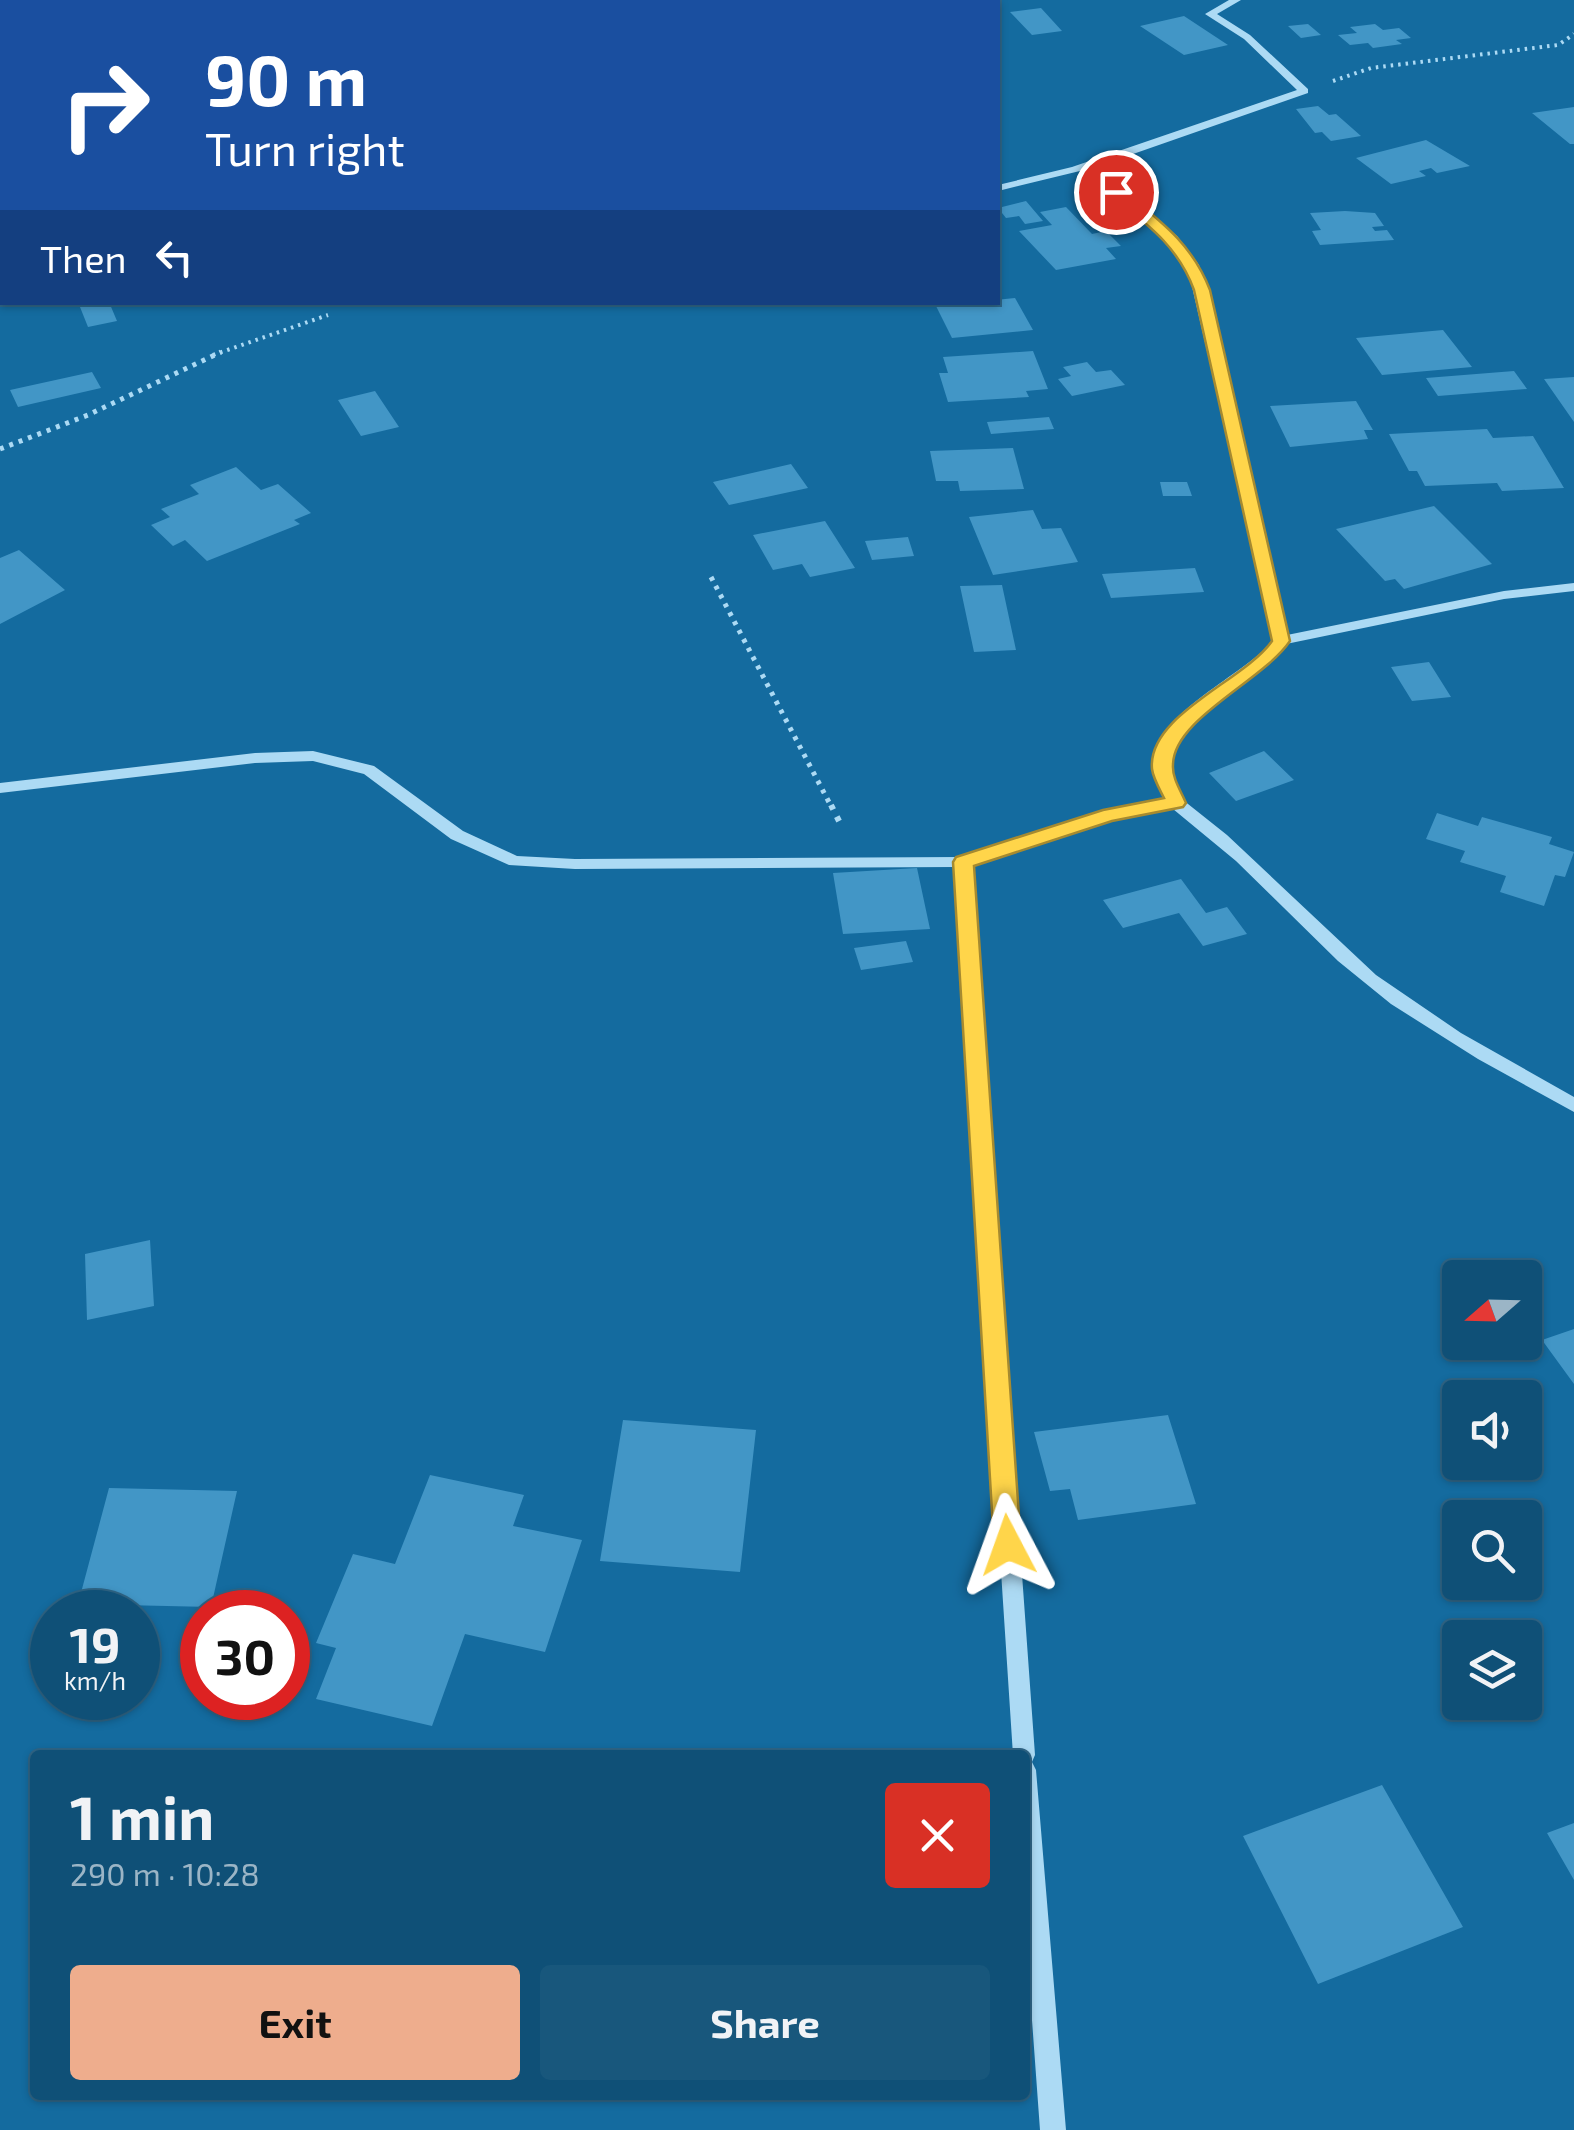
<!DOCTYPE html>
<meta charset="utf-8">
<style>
:root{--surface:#0f5077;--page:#18577c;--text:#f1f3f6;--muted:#9bb5c6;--line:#2f6789;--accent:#eead8d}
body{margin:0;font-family:"Exo 2",sans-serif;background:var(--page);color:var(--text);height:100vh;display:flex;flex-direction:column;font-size:38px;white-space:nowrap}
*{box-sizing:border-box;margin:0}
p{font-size:32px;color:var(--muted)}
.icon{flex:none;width:55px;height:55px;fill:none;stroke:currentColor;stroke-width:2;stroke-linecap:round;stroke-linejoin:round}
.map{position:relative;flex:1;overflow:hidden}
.details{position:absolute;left:30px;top:1750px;width:1000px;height:350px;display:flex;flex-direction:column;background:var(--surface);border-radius:10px;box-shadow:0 2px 8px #0004,0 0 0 2px var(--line)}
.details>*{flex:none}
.hud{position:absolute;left:0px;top:0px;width:1000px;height:305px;box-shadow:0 2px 8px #0004,0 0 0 2px var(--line);background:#1a4fa0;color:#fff;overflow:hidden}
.needle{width:65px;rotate:250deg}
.tools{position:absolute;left:1442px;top:1260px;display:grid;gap:20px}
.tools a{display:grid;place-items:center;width:100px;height:100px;border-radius:10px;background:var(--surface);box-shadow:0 2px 8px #0004,0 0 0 2px var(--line);font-size:50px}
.speed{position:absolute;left:30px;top:1590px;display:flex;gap:20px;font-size:50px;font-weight:700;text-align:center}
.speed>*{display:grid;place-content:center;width:130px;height:130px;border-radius:50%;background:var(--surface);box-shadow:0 2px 8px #0004,0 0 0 2px var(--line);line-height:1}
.speed small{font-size:25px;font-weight:400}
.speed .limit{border:15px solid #d22;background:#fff;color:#111}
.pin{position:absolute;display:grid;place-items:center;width:85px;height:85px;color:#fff;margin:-42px;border:5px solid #fff;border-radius:50%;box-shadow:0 2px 10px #0007}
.me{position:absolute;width:110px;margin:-55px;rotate:356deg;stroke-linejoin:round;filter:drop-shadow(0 0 8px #0008)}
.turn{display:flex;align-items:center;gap:35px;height:210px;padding:0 40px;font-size:45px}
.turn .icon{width:130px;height:130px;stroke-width:2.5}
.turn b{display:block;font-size:70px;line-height:85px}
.then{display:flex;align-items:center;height:95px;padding:0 40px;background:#0003;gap:20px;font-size:38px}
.round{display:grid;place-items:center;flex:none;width:105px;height:105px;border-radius:10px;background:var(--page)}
.headline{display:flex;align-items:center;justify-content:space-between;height:170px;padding:0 40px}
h1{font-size:60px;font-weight:700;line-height:75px}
.action{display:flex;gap:20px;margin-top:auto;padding:20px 40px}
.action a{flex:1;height:115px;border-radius:10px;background:var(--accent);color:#111;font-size:40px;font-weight:700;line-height:115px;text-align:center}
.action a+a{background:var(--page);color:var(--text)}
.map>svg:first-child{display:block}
.building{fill:#4296c6}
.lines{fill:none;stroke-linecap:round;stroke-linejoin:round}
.path-far2{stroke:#acdaf4;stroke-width:4;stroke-dasharray:2.5 5;stroke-linecap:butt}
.path-far1{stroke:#acdaf4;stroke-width:5;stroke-dasharray:4 6;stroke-linecap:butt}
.path{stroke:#acdaf4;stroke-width:6;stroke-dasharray:5 8;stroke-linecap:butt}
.minor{fill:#acdaf4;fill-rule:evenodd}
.route{fill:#ffd54a;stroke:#a68a30;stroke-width:2.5}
</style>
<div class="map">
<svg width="1574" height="2130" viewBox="0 0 1574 2130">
<rect width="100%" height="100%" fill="#146b9f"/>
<path class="building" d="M1041 8 1062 31 1032 35 1010 12Z
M1184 16 1228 45 1184 55 1140 26Z
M1308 24 1321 35 1301 38 1288 26Z
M1375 24 1383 30 1399 28 1411 38 1396 40 1402 44 1373 48 1368 43 1350 45 1338 35 1357 33 1350 27Z
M1318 106 1329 115 1336 114 1361 136 1331 141 1322 132 1315 133 1296 109Z
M1574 107V144H1570L1532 113Z
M1426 140 1470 166 1437 173 1431 168 1419 171 1426 176 1391 184 1356 158Z
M1026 201 1043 221 1025 224 1019 216 1006 218 998 208Z
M1066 207 1092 234 1106 231 1121 246 1106 248 1116 259 1056 270 1019 231 1052 225 1040 212Z
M1345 211 1375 213 1384 226 1372 227 1375 231 1387 230 1394 240 1320 245 1312 231 1321 230 1310 213Z
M1015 298 1033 330 952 338 936 306Z
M78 302H109L117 321 88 327Z
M1443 330 1472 367 1382 375 1356 338Z
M1033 351 1048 389 1026 391 1029 397 948 402 939 373H948L943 357Z
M1087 362 1096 372 1111 370 1125 385 1072 396 1058 379 1071 376 1063 367Z
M1514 371 1527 389 1438 396 1426 378Z
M92 372 101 388 18 407 10 390Z
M1574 377V422L1544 379Z
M375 391 399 427 361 436 338 400Z
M1356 401 1373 430H1364L1368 439 1290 447 1270 406Z
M1049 417 1054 429 991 434 987 422Z
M1487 429 1493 438 1533 436 1564 488 1502 491 1497 483 1425 486 1417 471H1409L1389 434Z
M1013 448 1024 489 960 491 958 481H936L930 451Z
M791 464 808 488 729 505 713 482Z
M236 467 261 490 278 484 311 513 294 520 300 524 207 561 185 540 173 546 151 525 170 517 161 509 199 494 190 485Z
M1160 482H1187L1192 496H1163Z
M1434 506 1492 564 1404 589 1395 579 1385 581 1336 529Z
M1033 510 1042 529 1061 528 1078 562 993 575 969 517Z
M825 521 855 568 810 577 802 564 773 570 753 535Z
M908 537 914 556 872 560 865 541Z
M19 550 65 590 0 624V558Z
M1195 568 1204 592 1111 598 1102 574Z
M1002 585 1016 650 974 652 960 586Z
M1429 662 1451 697 1412 701 1391 667Z
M1264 751 1294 780 1236 801 1209 773Z
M1437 813 1478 826 1482 817 1552 837 1549 844 1574 852 1565 877 1555 875 1544 906 1500 892 1506 876 1460 862 1465 851 1426 839Z
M917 868 930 929 843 934 833 873Z
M1181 879 1206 913 1227 907 1247 934 1203 946 1179 913 1123 928 1103 900Z
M906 941 913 962 861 970 854 948Z
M150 1240 154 1306 87 1320 85 1254Z
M1574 1329V1384L1542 1340Z
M1168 1415 1196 1504 1078 1520 1070 1489 1050 1491 1034 1432Z
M623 1420 756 1430 740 1572 600 1561Z
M430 1475 524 1495 513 1526 582 1540 545 1652 465 1634 432 1726 316 1699 336 1648 316 1643 353 1554 395 1564Z
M109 1488 237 1491 211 1607 78 1604Z
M1382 1785 1463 1927 1318 1984 1243 1836Z
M1574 1823V1880L1547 1833Z"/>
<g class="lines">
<path class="path-far2" d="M1333 81 1371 68 1558 45 1574 34
M213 355 328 315"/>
<path class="path-far1" d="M0 449 88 415 221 352
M711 577 832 808"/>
<path class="path" d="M831 805 842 827"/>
<path class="minor" d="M53 0H63L65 2H55Z
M394 0H405L407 2H396Z
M1229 0H1241L1217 14 1250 35 1308 89V93L1093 168 1177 236 1199 265 1287 635 1504 591 1574 583V591L1504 599 1286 644 1259 671 1192 721 1174 743 1170 759 1172 774 1183 800 1227 835 1376 975 1461 1033 1574 1097V1112L1478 1059 1391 1004 1338 961 1236 861 1173 809 1112 820 971 865 1035 1755 1032 1762 1036 1770 1066 2130H1040L1025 1924V1755H1013L955 867 575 869 509 865 451 839 364 774 313 761 255 763 0 793V783L255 753 313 751 374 766 463 831 517 856 575 859 962 857 1104 811 1167 800C1161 785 1153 770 1156 754 1162 710 1245 674 1274 640L1187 265 1169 240 1084 170 998 191V185L1072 167 1297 90 1244 39 1205 14Z"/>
</g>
<path class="route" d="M1111 189H1121C1159 220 1192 243 1210 290L1290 641C1263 681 1173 719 1173 765 1172 778 1181 791 1186 803L1183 807 1112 821 974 866 1021 1545 1017 1553 1008 1557 998 1553 994 1545 953 862 956 857 1103 810 1164 798C1160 790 1153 778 1152 769 1147 715 1244 681 1272 641L1194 290C1178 246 1147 224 1111 195Z"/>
</svg>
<div class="tools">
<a><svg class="needle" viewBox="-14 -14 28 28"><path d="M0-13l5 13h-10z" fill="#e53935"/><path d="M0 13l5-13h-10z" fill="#9bb5c6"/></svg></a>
<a><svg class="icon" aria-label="sound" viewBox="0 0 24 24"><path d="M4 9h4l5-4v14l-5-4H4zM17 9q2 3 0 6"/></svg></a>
<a><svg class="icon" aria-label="search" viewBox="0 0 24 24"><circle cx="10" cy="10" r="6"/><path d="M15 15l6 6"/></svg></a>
<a><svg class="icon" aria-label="layers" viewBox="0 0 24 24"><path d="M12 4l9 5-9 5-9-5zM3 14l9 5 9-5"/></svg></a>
</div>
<div class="speed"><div>19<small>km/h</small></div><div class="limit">30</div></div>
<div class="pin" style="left:1116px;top:192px;background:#d93025"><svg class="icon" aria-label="arrive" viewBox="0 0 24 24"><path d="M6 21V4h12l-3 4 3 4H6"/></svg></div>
<svg class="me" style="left:1008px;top:1545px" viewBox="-20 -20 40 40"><path d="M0-17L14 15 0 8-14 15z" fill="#ffd54a" stroke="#fff" stroke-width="4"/></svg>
<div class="hud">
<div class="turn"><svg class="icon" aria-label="right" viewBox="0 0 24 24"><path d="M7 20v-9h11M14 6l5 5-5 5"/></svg><div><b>90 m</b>Turn right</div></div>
<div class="then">Then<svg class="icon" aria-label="left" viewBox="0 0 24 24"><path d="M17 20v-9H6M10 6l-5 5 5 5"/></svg></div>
</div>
<section class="details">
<div class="headline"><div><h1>1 min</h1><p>290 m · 10:28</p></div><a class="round" style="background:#d93025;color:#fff"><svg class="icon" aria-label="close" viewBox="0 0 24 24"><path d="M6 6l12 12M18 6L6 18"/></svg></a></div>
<div class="action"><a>Exit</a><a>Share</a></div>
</section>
</div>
